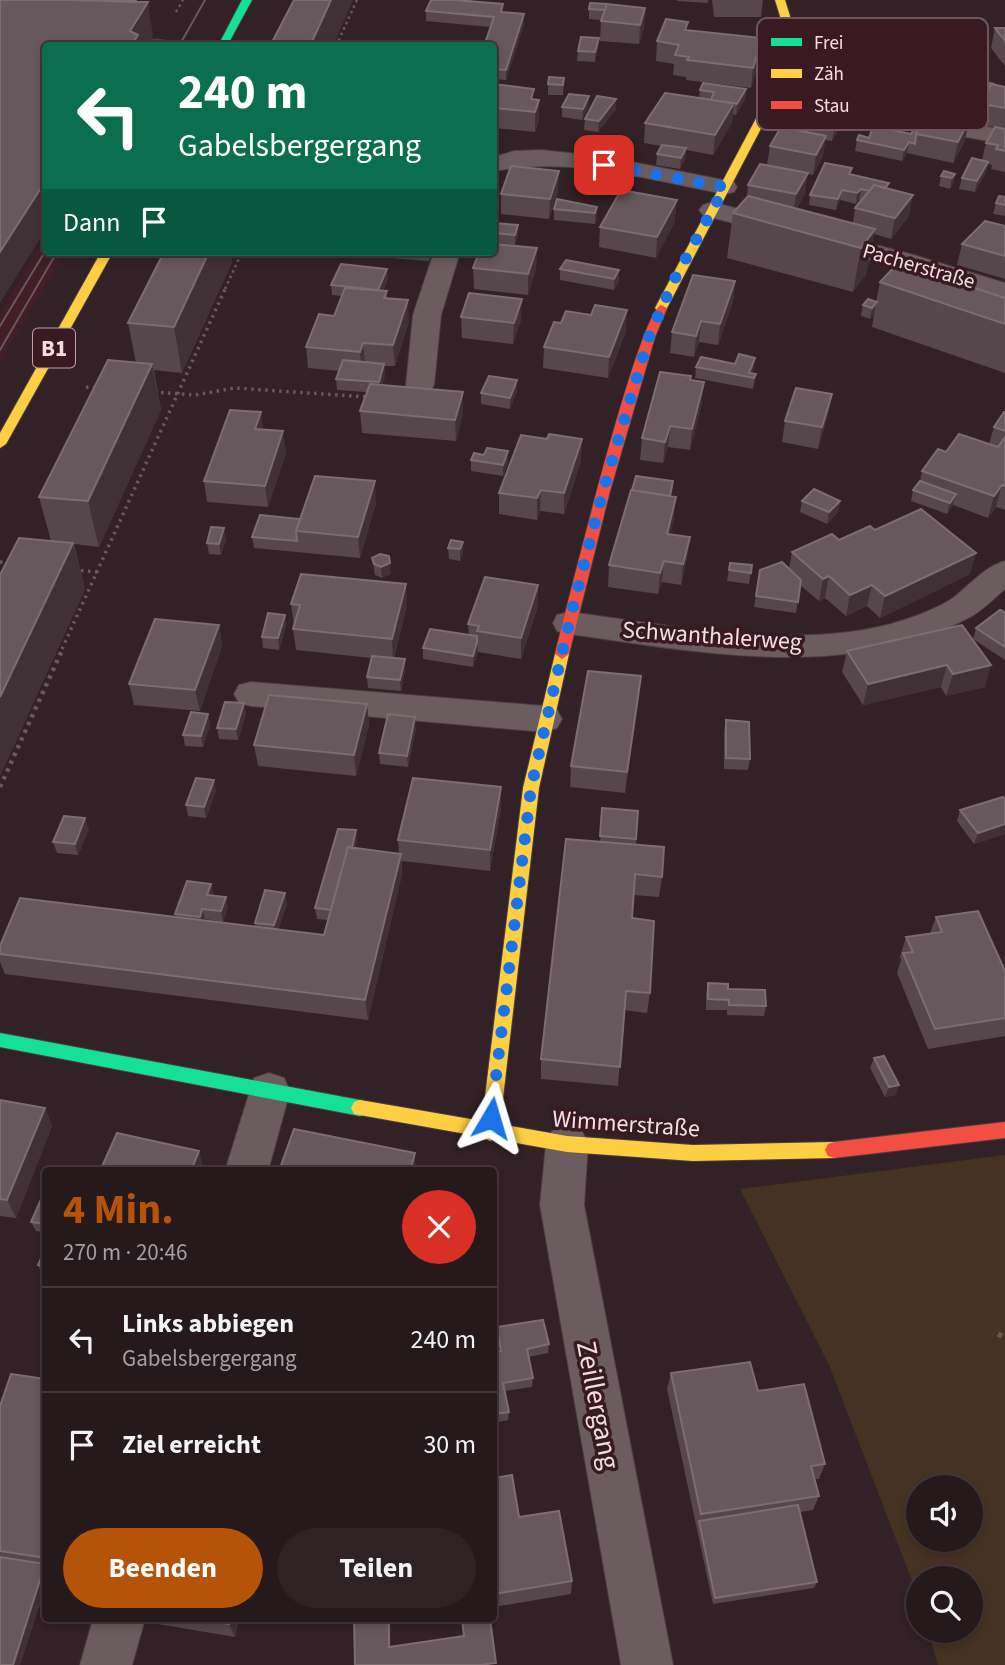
<!DOCTYPE html>
<html lang="de">
<meta charset="utf-8">
<style>
:root{--surface:#26191c;--page:#2e2225;--text:#f1f3f6;--muted:#a4a0a3;--line:#42383b;--accent:#b45309}
body{margin:0;font-family:"Source Sans 3",sans-serif;background:var(--page);color:var(--text);height:100vh;display:flex;flex-direction:column;font-size:26px;white-space:nowrap}
*{box-sizing:border-box;margin:0}
p{font-size:23px;color:var(--muted)}
.icon{flex:none;width:38px;height:38px;fill:none;stroke:currentColor;stroke-width:2;stroke-linecap:round;stroke-linejoin:round}
.map{position:relative;flex:1;overflow:hidden}
.drawer{position:absolute;left:42px;top:1167px;width:455px;height:455px;display:flex;flex-direction:column;background:var(--surface);border-radius:7px;box-shadow:0 4px 10px #0003,0 0 0 2px var(--line)}
.drawer>*{flex:none}
.guide{position:absolute;left:42px;top:42px;width:455px;height:214px;border-radius:7px;box-shadow:0 4px 10px #0003,0 0 0 2px var(--line);background:#0b6e4f;color:#fff;overflow:hidden}
.fabs{position:absolute;left:906px;top:1475px;display:grid;gap:14px}
.fabs a{display:grid;place-items:center;width:77px;height:77px;border-radius:50%;background:var(--surface);box-shadow:0 4px 10px #0003,0 0 0 2px var(--line);font-size:35px}
.pin{position:absolute;display:grid;place-items:center;width:60px;height:60px;color:#fff;margin:-30px;border-radius:14px;box-shadow:0 4px 10px #0006}
.me{position:absolute;width:77px;margin:-38px;rotate:7deg;stroke-linejoin:round;filter:drop-shadow(0 0 5px #0008)}
.turn{display:flex;align-items:center;gap:24px;height:147px;padding:0 21px;font-size:32px}
.turn .icon{width:91px;height:91px;stroke-width:2.5}
.turn b{display:block;font-size:49px;line-height:60px}
.then{display:flex;align-items:center;height:66px;padding:0 21px;background:#0003;gap:14px;font-size:26px}
.round{display:grid;place-items:center;flex:none;width:74px;height:74px;border-radius:37px;background:var(--page)}
.headline{display:flex;align-items:center;justify-content:space-between;height:119px;padding:0 21px}
h1{font-size:42px;font-weight:700;line-height:52px;color:var(--accent)}
.button{display:flex;gap:14px;margin-top:auto;padding:14px 21px}
.button a{flex:1;height:80px;border-radius:42px;background:var(--accent);color:#fff;font-size:28px;font-weight:700;line-height:80px;text-align:center}
.button a+a{background:var(--page);color:var(--text)}
ul{padding:0;list-style:none}
li{display:flex;align-items:center;gap:21px;height:105px;padding:0 21px;border-top:2px solid var(--line)}
li div{flex:1}
li b{display:block;font-size:26px}
li em{font-style:normal}
.map>svg:first-child{display:block}
.built{fill:#421e28}
.green{fill:#453223;fill-rule:evenodd}
.lines{fill:none;stroke-linecap:round;stroke-linejoin:round}
.lane-casing{stroke:#4d3e41;stroke-width:3}
.street-casing{stroke:#4d3e41;stroke-width:2}
.fast-casing{stroke:#4d3e41;stroke-width:2}
.slow-casing{stroke:#4d3e41;stroke-width:2}
.jam-casing{stroke:#4d3e41;stroke-width:2}
.path-far3{stroke:#68595d;stroke-width:2.5;stroke-dasharray:2.5 3.5;stroke-linecap:butt}
.path-far2{stroke:#68595d;stroke-width:3.5;stroke-dasharray:2.5 4.5;stroke-linecap:butt}
.path-far1{stroke:#68595d;stroke-width:4.5;stroke-dasharray:3.5 5;stroke-linecap:butt}
.path{stroke:#68595d;stroke-width:5;stroke-dasharray:4.5 7;stroke-linecap:butt}
.lane{fill:#6a5c5f;fill-rule:evenodd}
.street{fill:#6a5c5f;fill-rule:evenodd}
.fast{fill:#16e098;fill-rule:evenodd}
.slow{fill:#ffcf43;fill-rule:evenodd}
.jam{fill:#f24e42;fill-rule:evenodd}
.tram{stroke:#67585c;stroke-width:2}
.wall{fill:#55474c}
.shaded-wall{fill:#403136}
.building{fill:#66585c;stroke:#7c6d71;stroke-width:2}
.route{stroke:#1a73e8;stroke-width:12;stroke-dasharray:0 21.6}
.labels{text-anchor:middle;dominant-baseline:central;stroke-width:7;stroke-linejoin:round;paint-order:stroke}
.far-street-label{font-size:21px;fill:#f4dee2;stroke:#391a22}
.shield{fill:#391a22;stroke:#bca3a8;stroke-width:2}
.shield-label{font-size:23px;font-weight:bold;fill:#f4dee2}
.street-label{font-size:24px;fill:#f4dee2;stroke:#391a22}
.near-street-label{font-size:28px;fill:#f4dee2;stroke:#391a22}
.key{fill:#391a22;stroke:#71555c;stroke-width:2}
.key-label{font-size:19px;fill:#f4dee2}
</style>
<div class="map">
<svg width="1005" height="1665" viewBox="0 0 1005 1665">
<rect width="100%" height="100%" fill="#322126"/>
<path class="built" d="M45 238 46 252H65L0 363V313Z"/>
<path class="green" d="M1005 1155V1665H938L928 1631H971V1578H919V1599L829 1365 740 1189ZM919 1488H971V1540H919Z"/>
<g class="lines">
<defs>
<path id="lane" d="M157 40 198 46H105L110 43Z"/>
<path id="street" d="M773 89 1005 130V144L765 101 761 96 765 91Z
M541 150 607 157 734 182 737 187 734 192 725 194C649 180 571 156 494 171V157L514 151Z
M712 202 914 255 1005 283V300L896 267 703 215 699 210 703 205Z
M434 252H460L441 315 434 385 430 391 420 394 410 391 406 385 413 315Z
M1005 561V589C994 598 984 609 972 616 849 683 700 652 569 634L557 631 553 623 557 615 569 612C672 625 803 653 904 620 919 615 940 607 953 598 970 585 984 567 1005 561Z
M251 682 545 706 557 710 562 719 557 728 545 732 251 706 239 703 234 694 239 685Z
M269 1073 284 1078 290 1091 268 1171H225L254 1078Z
M567 1125 582 1131 588 1144 584 1205 673 1665H621L540 1205 546 1144 552 1131Z
M93 1619H145L132 1665H80Z"/>
<path id="fast" d="M242 0H252L227 46H218Z
M0 1033 360 1100 366 1102 369 1108 366 1114 360 1116 0 1047Z"/>
<path id="slow" d="M775 0H785L790 16 791 44 778 96 667 308 665 310H657L655 308 768 96 781 44 780 16Z
M101 252H113L6 444 0 448V433Z
M562 649 569 654 539 788 500 1124 567 1136 693 1145 834 1142 840 1144 843 1150 840 1156 834 1158 693 1161 567 1152 494 1139 490 1141 483 1137 354 1114 351 1108 354 1102 360 1100 482 1121 523 788 555 654Z"/>
<path id="jam" d="M661 305 667 308 655 337 610 491 569 654 562 659 555 654C566 611 638 314 661 305Z
M1005 1122V1138L834 1158 828 1156 825 1150 828 1144 834 1142Z"/>
</defs>
<use href="#lane" class="lane-casing"/>
<use href="#street" class="street-casing"/>
<use href="#fast" class="fast-casing"/>
<use href="#slow" class="slow-casing"/>
<use href="#jam" class="jam-casing"/>
<path class="path-far3" d="M176 12 183 0
M336 46 357 0
M225 289 242 252"/>
<path class="path-far2" d="M86 387 100 388
M154 392 195 395 235 388 368 397
M0 562 10 563
M74 570 98 572
M62 649 226 287"/>
<path class="path-far1" d="M0 787 63 648"/>
<path class="path" d="M998 1334 1005 1338"/>
<use href="#lane" class="lane"/>
<use href="#street" class="street"/>
<use href="#fast" class="fast"/>
<use href="#slow" class="slow"/>
<use href="#jam" class="jam"/>
<path class="tram" d="M179 46 205 0
M0 326 46 250
M0 350 57 252"/>
</g>
<path class="wall" d="M677 0H708V3L677 1Z
M712 0H763L761 17H714Z
M609 4 645 8 644 27 639 44 600 41 601 20 589 19V9Z
M426 11 503 12 524 14V24L506 80 494 79V46L490 27 426 21Z
M876 21 914 36 910 56H889V57L895 58 894 69 892 73 884 72 882 77 860 74 858 83 849 99H846L843 119 832 141 825 140 823 156 813 175 807 174 805 193 797 208 853 223 855 208 861 200H859L856 204 840 200 836 210 809 205 810 195 851 175 889 183 887 188 909 216 891 239 874 234 866 274 853 292 727 258 733 213 747 196 748 185 767 165 770 146 787 128 789 113 804 91 807 71 883 59 885 56H878L873 40Z
M995 28H1005V66L991 48Z
M687 30 760 58 751 88 686 80V77L673 75 674 64 656 61 657 41Z
M598 48 595 62 577 61 578 51Z
M564 78 563 95H548V84Z
M494 84 534 99 539 120 535 132 494 128Z
M995 85 1005 87V172L991 169 992 165 988 164 986 172 975 192 959 189 962 178 982 160 986 143 999 128 978 124 983 104 985 98 973 96 975 86Z
M746 89 745 99 736 115 733 114 732 123 713 155 686 150 685 159 680 169 656 165 657 154 661 146 644 143 645 123 699 98 700 90Z
M589 96 588 107 582 120 562 117V107Z
M616 109 598 132 584 130 585 119Z
M916 126 965 141 953 163 907 153 902 161 855 151 857 140 869 138 911 134Z
M955 174 953 184 950 189 939 186 941 176Z
M558 191 549 219 501 214V194Z
M1005 197V216L993 214 996 203Z
M597 207V218L595 224 554 220V209Z
M675 221 656 258 599 247 600 227Z
M494 223 518 225V236L515 245 494 243Z
M1005 226V279L957 265 962 244Z
M537 248 536 269 528 295 474 289 473 268Z
M164 252H230L232 262 182 373 154 370 161 410 99 547 74 544 85 589 0 776V575L51 541 39 497 136 363 128 323Z
M365 252H432L429 261 365 256Z
M566 260 619 281 614 290 560 280V269Z
M388 279 383 291H387V298L409 321 395 366H384L385 375 382 385 463 413 456 441 362 433 360 411 367 392 337 390 336 379 339 371 308 368 306 347 334 316 341 296 332 295 331 285Z
M735 281 733 302 718 345 699 342 694 357 670 353 672 332Z
M880 282 1005 298V373L872 327 874 315 870 319 861 316 863 305 876 302Z
M461 317 521 320 513 344 462 338Z
M626 331 608 378 543 368 544 347Z
M696 367 754 369 752 373 756 374 753 389 695 378Z
M691 380 702 403 690 450 668 447 663 463 640 460 642 438Z
M517 391 510 409 481 404V393Z
M832 394 828 415 818 449 782 442 785 421Z
M1005 412V510L996 507 988 518 953 505 947 514 911 501 913 490 920 481 922 471 946 452 989 444 994 427Z
M264 430 286 453 268 507 207 502 204 481Z
M471 460 508 463 503 476 471 471Z
M581 461 564 514 540 511 537 520 499 514V493Z
M671 496 674 518 670 534 690 537 687 558 681 585 662 582 658 594 608 587 609 565Z
M802 501H840L838 512 827 524 800 512Z
M376 503 360 558 254 548 252 537 300 519Z
M875 530 970 574 880 618 867 606 846 616 825 598 819 601 800 585 796 613 754 607 760 570 789 568 792 552Z
M226 539 221 555 209 554 207 543Z
M451 540 463 553 460 561 449 559 448 548Z
M372 558 391 574 382 578 375 575Z
M730 563 752 565 749 584 727 581Z
M291 604 407 605 394 658 405 659V670L401 691 368 688 367 677 371 658 296 650 293 629 294 625Z
M538 606 521 659 478 652 473 667 423 659V648L469 635 468 624Z
M1005 612V660L973 639 976 628Z
M285 615 286 626 279 650 263 648 262 637Z
M219 625 222 646 200 711 134 705 129 684Z
M962 625 985 687 946 696 941 687 863 705 842 672 847 651Z
M639 698 625 793 570 787 571 766Z
M244 703 246 714 238 740 219 739 217 728Z
M367 704 369 725 356 776 258 766 254 745Z
M208 714 210 725 203 747 185 746 183 735Z
M726 720 750 759 748 770 724 769V731Z
M416 728 408 767 380 764 379 753Z
M216 791 206 818 188 816 186 805Z
M1005 800V834L974 844 957 821 960 810Z
M501 808 490 871 402 861V874L368 1020 5 974 0 962V946L176 917 175 914 211 884 213 896 228 908 223 922 205 919 204 921 255 927V923L287 904 278 930 324 935 328 920 317 919 315 908 357 841 355 848 399 853 398 840Z
M602 808 638 811 636 845 662 877 659 897 634 895 632 918 650 993 647 1013 624 1010 618 1086 541 1079V1059L600 842Z
M89 829 78 855 57 853 53 842Z
M936 917 1005 971V1036L928 1049 897 973 901 960 900 957 906 937 930 933Z
M708 983 728 989 766 1006 764 1016 727 1015V1010H706V994Z
M874 1058 896 1095 885 1097 870 1068Z
M0 1100 45 1108 52 1126 16 1218 0 1216Z
M46 1188V1233L36 1231 31 1222Z
M46 1247V1275L42 1274 38 1265Z
M497 1327 549 1344 548 1353 528 1357 533 1378 532 1387 505 1391 509 1412 508 1420 494 1423V1352L500 1351 497 1336Z
M671 1373 758 1391 825 1464 819 1479H815L819 1496 813 1510 800 1512 817 1582 814 1588 713 1604 667 1389Z
M46 1379V1584L20 1665H0V1406Z
M494 1478 519 1517 572 1581 571 1594 494 1607Z
M150 1619H239L235 1637 152 1623Z"/>
<path class="shaded-wall" d="M331 0H353L333 46H310Z
M148 2 153 36 147 46H131L130 31Z
M645 8 644 27 639 44 640 25Z
M524 14V24L506 80V70Z
M599 38 598 48 595 62V52Z
M762 38 760 58 751 88 753 68Z
M861 64 858 83 849 99 852 80Z
M746 89 745 99 736 115 737 104Z
M589 96 588 107 582 120 583 109Z
M616 99V109L598 132 599 121Z
M846 99 843 119 832 141 835 121Z
M539 100V120L535 132V112Z
M734 103 732 123 713 155 715 135Z
M969 120 965 141 953 163 958 142Z
M826 136 823 156 813 175 816 155Z
M909 142 907 153 902 161 904 150Z
M686 148 685 159 680 169 681 158Z
M988 162 986 172 975 192 977 181Z
M559 171 558 191 549 219 550 199Z
M808 173 805 193 793 215 796 194Z
M955 174 953 184 950 189 952 178Z
M46 180V229L0 303V252Z
M861 189 859 200 856 204 857 193Z
M842 190 840 200 836 210 838 199Z
M913 195 909 216 891 239 895 218Z
M677 200 675 221 656 258 657 237Z
M597 207V218L595 224V213Z
M518 225V236L515 245V235Z
M875 229 866 274 853 292 861 248Z
M537 248 536 269 528 295V274Z
M209 252H230L232 262 182 373 174 327Z
M387 269 388 279 379 300 378 290Z
M619 270V281L614 290V279Z
M735 281 733 302 718 345 720 324Z
M522 299 521 320 513 344 514 323Z
M408 300 409 321 395 366 393 345Z
M876 304 874 315 870 319 872 308Z
M627 310 626 331 608 378 609 357Z
M701 321 699 342 694 357 696 336Z
M363 343 365 364 362 373 360 352Z
M755 358 754 369 750 377 749 373Z
M152 364 161 410 99 547 88 501Z
M384 364 385 375 379 393V382Z
M517 380V391L510 409V398Z
M704 382 702 403 690 450 692 429Z
M463 392V413L456 441 455 420Z
M832 394 828 415 818 449 822 427Z
M261 412 264 434 255 429Z
M670 426 668 447 663 463 665 442Z
M283 431 286 453 268 507 265 486Z
M582 439 581 461 564 514V493Z
M508 451V463L503 476V465Z
M375 481 376 503 360 558 358 537Z
M1002 485 996 507 988 518 994 496Z
M541 490 540 511 537 520V498Z
M956 494 953 505 947 514 950 503Z
M676 497 674 518 665 555 667 534Z
M840 501 838 512 827 524 829 512Z
M224 528 226 539 221 555 219 544Z
M690 537 687 558 681 585 683 564Z
M463 542V553L460 561V549Z
M73 543 85 589 0 776V697Z
M976 553 970 574 880 618 885 596Z
M664 561 662 582 658 594 660 573Z
M390 563 391 574 382 578 381 567Z
M829 576 825 598 819 601 823 579Z
M406 584 407 605 393 660 392 639Z
M538 585V606L521 659V638Z
M872 585 867 606 846 616 850 595Z
M285 615 286 626 279 650 278 638Z
M219 625 222 646 200 711 195 690Z
M477 642 478 652 473 667V656Z
M405 659V670L401 691 400 680Z
M947 665 941 687 863 705 868 684Z
M991 665 985 687 946 696 953 674Z
M641 676 639 698 625 793 627 772Z
M244 703 246 714 238 740 236 729Z
M367 704 369 725 356 776 354 755Z
M208 714 210 725 203 747 201 736Z
M415 717 416 728 408 767 407 756Z
M214 780 216 791 206 818 204 807Z
M501 787V808L490 871V850Z
M85 818 89 829 78 855 75 844Z
M1005 824V834L974 844 978 833Z
M356 830 357 841 336 921 335 910Z
M401 854 402 874 368 1020 365 1000Z
M211 884 214 894 210 906 207 895Z
M285 893 287 904 276 936 274 925Z
M226 897 228 908 223 922 221 911Z
M202 909 205 919 202 928 200 917Z
M899 1085 896 1095 885 1097 889 1087Z
M45 1108 52 1126 16 1218 7 1200Z
M199 1151 204 1171H191Z
M415 1153 416 1171H410Z
M45 1564 46 1583 20 1665H13Z
M231 1619H239L235 1637 229 1624Z
M389 1619H390L391 1653 389 1647Z"/>
<path class="building" d="M0 0H73L148 2 130 31 138 35 131 46H46V180L0 252Z
M73 0H136L135 2Z
M294 0H331L310 46H270Z
M431 0H456L503 4 501 12 524 14 506 70 494 69V46H484L494 17 426 11Z
M590 3 609 4H607L605 10 589 9Z
M607 4 645 8 640 25 601 21Z
M666 19 688 22 685 30 762 38 753 68 687 60 689 57 675 55 679 45 657 41Z
M995 28H1005V41Z
M581 37 599 38 595 52 578 51Z
M549 77 564 78 563 85 548 84Z
M977 81 995 84H991L989 88 975 86Z
M703 83 746 89 737 104 711 100 714 92 700 90Z
M494 84 534 89 531 99 539 100 535 112 494 108Z
M991 84 1005 87V108L983 104Z
M665 93 734 103 715 135 645 123Z
M569 94 589 96 583 109 562 107Z
M597 96 616 99 599 121 585 119Z
M928 113 969 120 958 142 916 134Z
M873 126 911 134 916 126 920 127 916 134 915 144 909 142 904 150 857 140 859 135 869 138Z
M781 127 826 136 816 155 770 146Z
M995 127 1005 129V151L996 149 998 145 986 143Z
M662 145 686 148 681 158 657 154Z
M972 158 988 162 977 181 962 178Z
M825 163 852 168 849 174 889 183 885 188 874 185 869 191 861 189 857 193 842 190 838 199 810 195Z
M760 164 808 173 796 194 748 185Z
M511 166 559 171 550 199 501 194Z
M944 171 955 174 952 178 941 176Z
M874 185 913 195 895 218 855 208Z
M621 190 677 200 657 237 600 227Z
M748 196 875 229 861 248 733 213Z
M999 196 1005 197V205L996 203Z
M557 199 597 207 595 213 554 209Z
M985 221 1005 226V256L962 244Z
M494 223 518 225 515 235 494 233Z
M494 244 537 248 528 274 473 268 479 252H494Z
M164 252H209L174 327 128 323Z
M566 260 619 270 614 279 560 269Z
M898 263 1005 298V324L880 282Z
M341 264 387 269 378 290 331 285Z
M693 275 735 281 720 324 701 321 696 336 672 332Z
M345 288 387 291 384 298 408 300 393 345 363 343 360 352 306 347 319 314 334 316Z
M469 293 522 299 514 323 461 317Z
M868 299 877 302 872 308 863 305Z
M595 305 627 310 609 357 544 347 554 322 561 323 566 311 591 315Z
M739 354 755 358 749 373 756 374 754 378 696 367 701 357 735 364Z
M108 360 152 364 88 501 39 497Z
M343 360 384 364 379 382 336 379Z
M660 372 691 376 690 380 704 382 692 429 670 426 665 442 642 438Z
M489 376 517 380 510 398 481 393Z
M370 384 463 392 455 420 360 411Z
M796 388 832 394 822 427 785 421Z
M230 410 261 412 255 429 283 431 265 486 204 481Z
M1004 412H1005V431L994 427Z
M549 434 582 439 564 493 541 490 537 498 499 493 521 435 547 439Z
M959 434 998 447 1005 437V486L1002 485 994 496 922 471 938 449 946 452Z
M487 448 508 451 503 465 471 460 474 453 484 455Z
M315 476 375 481 358 537 296 531Z
M636 476 673 481 670 496 632 490Z
M920 481 956 494 950 503 913 490Z
M814 489 840 501 829 512 802 501Z
M631 490 676 497 667 534 690 537 683 564 664 561 660 573 609 565Z
M921 509 976 553 885 596 872 585 850 595 829 576 823 579 792 552 832 534 839 540 870 526 875 530Z
M260 515 300 519 296 531 297 541 252 537Z
M211 527 224 528 219 544 207 543Z
M19 538 73 543 0 697V575Z
M451 540 463 542 460 549 448 548Z
M380 554 389 556 390 563 381 567 374 564 372 558Z
M782 562 801 580 798 602 756 596 760 570Z
M730 563 752 565 751 573 729 570Z
M301 574 406 584 392 639 293 629 300 605 291 604Z
M485 577 538 585 521 638 477 631 479 626 468 624Z
M1000 610 1005 612V647L976 628Z
M268 613 285 615 278 638 262 637Z
M155 619 219 625 195 690 129 684Z
M962 625 991 665 953 674 947 665 868 684 847 651Z
M430 629 477 636V642L473 656 423 648Z
M372 656 405 659 400 680 367 677Z
M588 671 641 676 627 772 571 766Z
M269 695 367 704 354 755 254 745Z
M225 702 244 703 236 729 217 728Z
M191 712 208 714 201 736 183 735Z
M388 714 415 717 407 756 379 753Z
M726 720 749 722 750 759 726 758Z
M196 778 214 780 204 807 186 805Z
M413 778 501 787 490 850 398 840Z
M1003 797 1005 800V824L978 833 960 810Z
M602 808 638 811 636 839 600 836Z
M64 816 85 818 75 844 53 842Z
M338 829 356 830 352 848 348 847 331 910 315 908Z
M566 839 664 847 662 877 635 874 632 918 654 921 650 993 626 991 620 1067 541 1059Z
M348 847 401 854 365 1000 0 954V946L20 898 324 935Z
M187 881 211 884 207 895 226 897 221 911 202 909 200 917 175 914Z
M265 890 285 893 274 925 255 923Z
M978 911 1005 971V1018L935 1029 903 953 913 952 906 937 942 932 936 917Z
M708 983 728 984V989L765 990 766 1006 729 1005V1000L708 999Z
M884 1056 899 1085 889 1087 874 1058Z
M0 1100 45 1108 7 1200 0 1199Z
M294 1129 415 1153 410 1171H279Z
M117 1133 199 1151 191 1171H100Z
M46 1188V1224L31 1222Z
M46 1247V1267L38 1265Z
M543 1320 549 1344 527 1349 533 1378 503 1383 509 1412 494 1414V1352L501 1351 497 1327Z
M750 1362 758 1391 804 1384 825 1464 811 1466 819 1496 701 1514 671 1373Z
M11 1374 46 1379V1558L0 1551V1406Z
M512 1475 519 1517 559 1511 572 1581 494 1594V1478Z
M798 1505 817 1582 715 1598 699 1521Z
M0 1557 45 1564 13 1665H0Z
M196 1619H231L229 1624Z
M354 1619H389V1647L464 1636 462 1619H490L496 1663 480 1665H355Z"/>
<g class="lines">
<path class="route" d="M491 1118 531 788 569 623 603 491 649 337 673 282 725 187 604 165"/>
</g>
<g class="labels">
<g class="far-street-label">
<text transform="translate(919 266) rotate(16)">Pacherstraße</text>
</g>
<rect class="shield" x="33" y="328.5" width="42" height="39" rx="5"/>
<g class="shield-label">
<text x="54" y="348">B1</text>
</g>
<g class="street-label">
<text transform="translate(712 636) rotate(4)">Schwanthalerweg</text>
<text transform="translate(626 1124) rotate(4)">Wimmerstraße</text>
</g>
<g class="near-street-label">
<text transform="translate(598 1405) rotate(79)">Zeillergang</text>
</g>
</g>
<rect x="757" y="18" width="231" height="112" rx="10" class="key"/>
<rect x="771" y="38" width="31" height="8" fill="#16e098"/>
<rect x="771" y="69" width="31" height="9" fill="#ffcf43"/>
<rect x="771" y="101" width="31" height="8" fill="#f24e42"/>
<g class="key-label">
<text x="814" y="49">Frei</text>
<text x="814" y="80">Zäh</text>
<text x="814" y="112">Stau</text>
</g>
</svg>
<div class="fabs">
<a><svg class="icon" aria-label="sound" viewBox="0 0 24 24"><path d="M4 9h4l5-4v14l-5-4H4zM17 9q2 3 0 6"/></svg></a>
<a><svg class="icon" aria-label="search" viewBox="0 0 24 24"><circle cx="10" cy="10" r="6"/><path d="M15 15l6 6"/></svg></a>
</div>
<div class="pin" style="left:604px;top:165px;background:#d93025"><svg class="icon" aria-label="arrive" viewBox="0 0 24 24"><path d="M6 21V4h12l-3 4 3 4H6"/></svg></div>
<svg class="me" style="left:491px;top:1118px" viewBox="-20 -20 40 40"><path d="M0-17L14 15 0 8-14 15z" fill="#1a73e8" stroke="#fff" stroke-width="4"/></svg>
<div class="guide">
<div class="turn"><svg class="icon" aria-label="left" viewBox="0 0 24 24"><path d="M17 20v-9H6M10 6l-5 5 5 5"/></svg><div><b>240 m</b>Gabelsbergergang</div></div>
<div class="then">Dann<svg class="icon" aria-label="arrive" viewBox="0 0 24 24"><path d="M6 21V4h12l-3 4 3 4H6"/></svg></div>
</div>
<section class="drawer">
<div class="headline"><div><h1>4 Min.</h1><p>270 m · 20:46</p></div><a class="round" style="background:#d93025;color:#fff"><svg class="icon" aria-label="close" viewBox="0 0 24 24"><path d="M6 6l12 12M18 6L6 18"/></svg></a></div>
<ul>
<li><svg class="icon" aria-label="left" viewBox="0 0 24 24"><path d="M17 20v-9H6M10 6l-5 5 5 5"/></svg><div><b>Links abbiegen</b><p>Gabelsbergergang</p></div><em>240 m</em></li>
<li><svg class="icon" aria-label="arrive" viewBox="0 0 24 24"><path d="M6 21V4h12l-3 4 3 4H6"/></svg><div><b>Ziel erreicht</b></div><em>30 m</em></li>
</ul>
<div class="button"><a>Beenden</a><a>Teilen</a></div>
</section>
</div>
